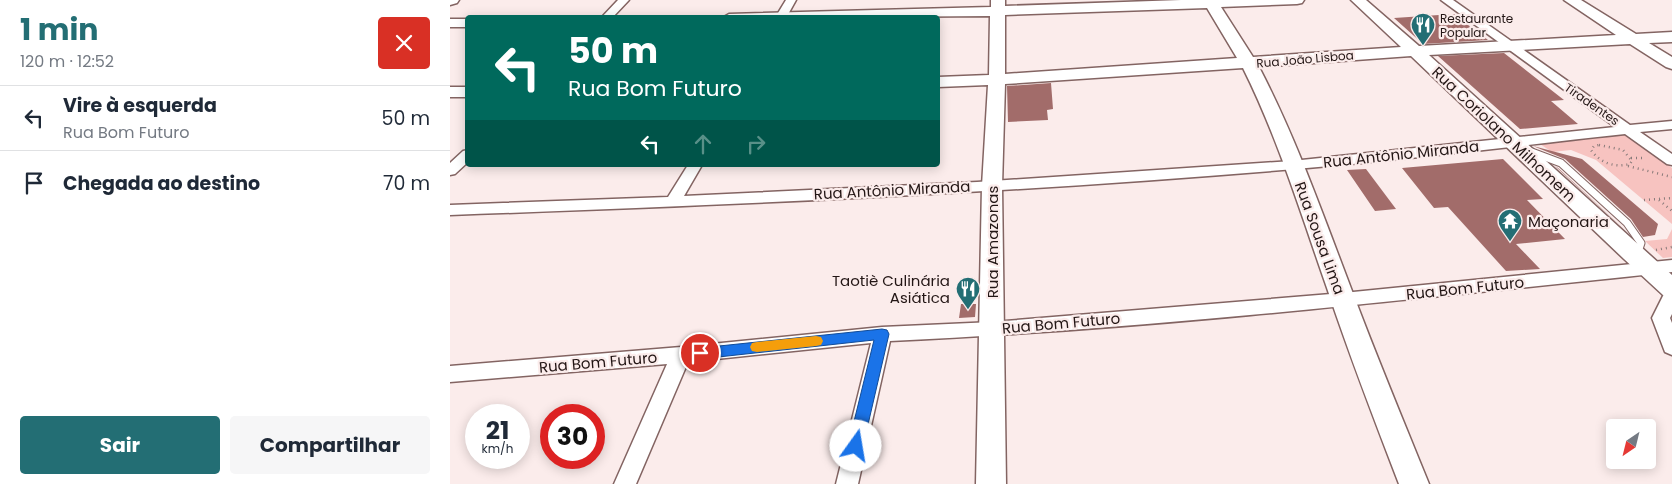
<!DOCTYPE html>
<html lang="pt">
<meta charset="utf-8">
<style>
:root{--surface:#fff;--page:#f6f6f7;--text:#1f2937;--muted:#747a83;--line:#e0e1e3;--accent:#236e74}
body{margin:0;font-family:Poppins,sans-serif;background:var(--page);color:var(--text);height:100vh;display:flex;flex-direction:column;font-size:19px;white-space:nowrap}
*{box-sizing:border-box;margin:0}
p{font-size:16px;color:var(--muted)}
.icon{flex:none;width:28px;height:28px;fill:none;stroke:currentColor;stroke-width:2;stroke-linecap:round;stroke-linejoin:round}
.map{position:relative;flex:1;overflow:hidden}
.side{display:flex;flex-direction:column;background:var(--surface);width:450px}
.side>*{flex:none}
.guide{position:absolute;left:15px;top:15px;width:475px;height:152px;border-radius:5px;box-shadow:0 2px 12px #0003;background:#00695c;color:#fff;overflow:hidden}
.needle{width:32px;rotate:215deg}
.tools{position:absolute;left:1156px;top:419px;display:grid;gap:10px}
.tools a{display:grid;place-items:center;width:50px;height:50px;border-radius:5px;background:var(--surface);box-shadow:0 2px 12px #0003;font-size:25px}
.speed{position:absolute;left:15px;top:404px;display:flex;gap:10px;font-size:25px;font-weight:700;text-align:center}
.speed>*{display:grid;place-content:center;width:65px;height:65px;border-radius:50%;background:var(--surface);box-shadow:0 2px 12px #0003;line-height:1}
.speed small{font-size:12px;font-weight:400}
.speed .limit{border:8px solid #d22;background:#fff;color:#111}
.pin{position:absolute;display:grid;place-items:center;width:42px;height:42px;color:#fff;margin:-21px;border:2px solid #fff;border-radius:50%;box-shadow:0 1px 5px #0007}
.me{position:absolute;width:55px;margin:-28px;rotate:13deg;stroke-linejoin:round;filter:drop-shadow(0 0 4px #0008)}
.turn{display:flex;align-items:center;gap:18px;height:105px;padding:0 20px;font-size:22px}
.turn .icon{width:65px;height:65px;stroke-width:2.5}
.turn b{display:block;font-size:35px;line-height:42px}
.lanes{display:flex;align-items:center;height:48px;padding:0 20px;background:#0003;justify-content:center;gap:25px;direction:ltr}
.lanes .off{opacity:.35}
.round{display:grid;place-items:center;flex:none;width:52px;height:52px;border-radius:5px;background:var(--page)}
.overview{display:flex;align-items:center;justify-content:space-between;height:85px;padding:0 20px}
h1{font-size:30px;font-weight:700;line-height:38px;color:var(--accent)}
.primary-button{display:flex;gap:10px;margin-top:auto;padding:10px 20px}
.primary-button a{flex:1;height:58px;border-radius:5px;background:var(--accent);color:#fff;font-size:20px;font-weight:700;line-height:58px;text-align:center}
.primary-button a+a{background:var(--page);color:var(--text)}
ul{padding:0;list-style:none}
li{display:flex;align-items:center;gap:15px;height:65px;padding:0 20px;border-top:1px solid var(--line)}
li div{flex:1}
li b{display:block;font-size:19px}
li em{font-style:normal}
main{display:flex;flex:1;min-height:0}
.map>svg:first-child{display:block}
.green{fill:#f7c3c0}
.building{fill:#a26c6a}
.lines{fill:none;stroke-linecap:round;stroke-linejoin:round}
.lane-casing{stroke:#836462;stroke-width:9}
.street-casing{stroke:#836462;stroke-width:3}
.secondary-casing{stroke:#836462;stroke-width:3}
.path{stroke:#887a79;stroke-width:2.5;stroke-dasharray:1 4;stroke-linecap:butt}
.lane{stroke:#fff;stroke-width:7}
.street{fill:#fff;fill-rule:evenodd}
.secondary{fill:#fff;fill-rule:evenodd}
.route{fill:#1a73e8;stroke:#114b97}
.slow{fill:#f59e0b}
.labels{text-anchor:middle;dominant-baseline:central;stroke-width:4.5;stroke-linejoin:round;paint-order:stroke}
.far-poi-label{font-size:12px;fill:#231615;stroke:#fbeceb;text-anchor:start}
.far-street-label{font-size:12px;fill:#231615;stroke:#fbeceb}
.street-label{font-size:15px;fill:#231615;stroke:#fbeceb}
.poi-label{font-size:15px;fill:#231615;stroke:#fbeceb;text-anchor:start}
</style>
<main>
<section class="side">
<div class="overview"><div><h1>1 min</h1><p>120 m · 12:52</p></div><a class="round" style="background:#d93025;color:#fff"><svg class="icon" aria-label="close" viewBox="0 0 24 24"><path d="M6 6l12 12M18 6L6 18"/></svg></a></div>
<ul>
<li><svg class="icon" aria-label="left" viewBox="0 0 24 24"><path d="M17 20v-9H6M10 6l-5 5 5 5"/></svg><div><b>Vire à esquerda</b><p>Rua Bom Futuro</p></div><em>50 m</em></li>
<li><svg class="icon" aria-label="arrive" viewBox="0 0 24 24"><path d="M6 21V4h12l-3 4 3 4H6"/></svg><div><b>Chegada ao destino</b></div><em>70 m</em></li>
</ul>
<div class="primary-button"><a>Sair</a><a>Compartilhar</a></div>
</section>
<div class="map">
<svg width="1222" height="484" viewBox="0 0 1222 484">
<rect width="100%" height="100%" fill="#fbeceb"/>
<path class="green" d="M1176 133 1222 168V224L1146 160 1121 150 1102 152 1084 140Z
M1222 229V257L1213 258 1195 241 1217 239Z"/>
<path class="building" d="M1004 14 1038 40 973 44 944 18Z
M1054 53 1114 100 1101 101 1128 124 1070 129 988 56Z
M601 83 603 109 597 110 598 120 558 122 557 86Z
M1083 146 1132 159 1208 224 1205 235 1193 237 1181 219 1115 159Z
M1053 159 1093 199 1077 200 1115 239 1066 244 1090 269 1056 271 998 207 984 208 952 168Z
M1105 166 1108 168 1176 231Z
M916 169 946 209 925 211 897 170Z
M511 304H526L525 317 509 318Z"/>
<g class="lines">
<defs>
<path id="lane" d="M1079 151 1111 163 1177 223 1191 243 1189 249 1183 252"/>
<path id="street" d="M168 0H179L162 18H151Z
M336 0H346L336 18H325Z
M991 0H1003L1180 125 1222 121V129L1190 132 1222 154V165L1217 164 1175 134C1065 146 955 160 845 169 564 193 282 205 0 215V205L218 197 238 165H252L234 196 527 182 842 161 1165 127Z
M18 150V162L5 174 0 175V163L13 151Z
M1222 260V272C962 299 701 329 440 341L408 484H386L421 343 238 362 186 484H164L217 364 0 382V366L231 347 432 327 543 322 893 293Z
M1222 288V314L1220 318 1222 323V355L1215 352 1202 318 1216 290Z"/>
<path id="secondary" d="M0 0H9L7 3 0 5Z
M541 0H555V6L731 0H854L852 3 847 4 771 7 803 57 951 47 901 0H916L969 46 1166 35 1114 0H1131L1186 34 1222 32V42L1199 43 1222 57V69L1216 67 1180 44 979 55 1222 275V298L1213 295 1174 259 961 56 809 67C846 138 873 215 902 291 926 355 953 420 979 484H949C924 419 899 354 877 288 851 214 828 138 793 68L555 84 552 186 556 484H526L532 186 538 85 488 87V77L539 75 540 16 272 18 279 14 541 7ZM757 8 787 58 555 74V15Z
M0 19H18V27H0Z
M0 87H18V97H0Z"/>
</defs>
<use href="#lane" class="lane-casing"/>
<use href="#street" class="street-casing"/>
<use href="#secondary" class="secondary-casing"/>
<path class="path" d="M1149 145 1173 150 1182 161 1180 164C1165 168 1150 163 1141 150L1144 146Z
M1181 158H1195
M1178 166 1222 177
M1194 200 1222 198
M1209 200 1222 211
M1206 250 1222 247"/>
<use href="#lane" class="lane"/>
<use href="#street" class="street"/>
<use href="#secondary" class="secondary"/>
</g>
<path class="route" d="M432 329 437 330 439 334 413 446 411 451 406 453 400 451 398 446 424 340 250 359 245 357 243 353 245 349 250 348Z"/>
<path class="slow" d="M366 336 371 337 373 341 371 345 366 346 307 352 302 351 300 347 302 343 307 342Z"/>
<defs>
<symbol id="restaurant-pin" viewBox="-11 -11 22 30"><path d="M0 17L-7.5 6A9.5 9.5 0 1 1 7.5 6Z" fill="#236e74" stroke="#fbeceb"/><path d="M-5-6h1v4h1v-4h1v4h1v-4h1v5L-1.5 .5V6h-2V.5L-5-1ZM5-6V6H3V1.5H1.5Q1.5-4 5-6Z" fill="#fff"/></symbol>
<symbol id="temple-pin" viewBox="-11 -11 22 30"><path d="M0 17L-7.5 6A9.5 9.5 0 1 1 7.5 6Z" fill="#236e74" stroke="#fbeceb"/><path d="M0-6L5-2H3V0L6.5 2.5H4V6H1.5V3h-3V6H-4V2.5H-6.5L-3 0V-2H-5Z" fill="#fff"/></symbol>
</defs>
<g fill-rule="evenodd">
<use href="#restaurant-pin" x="959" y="11" width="28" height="38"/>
<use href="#temple-pin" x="1046" y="207" width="28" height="38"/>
<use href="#restaurant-pin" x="504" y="275" width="28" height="38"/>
</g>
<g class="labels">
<g class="far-poi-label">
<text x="990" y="18">Restaurante<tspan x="990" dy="14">Popular</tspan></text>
</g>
<g class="far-street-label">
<text transform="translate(855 59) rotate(-5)">Rua João Lisboa</text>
<text transform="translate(1142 104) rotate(35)">Tiradentes</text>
</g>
<g class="street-label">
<text transform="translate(1054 134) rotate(43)">Rua Coriolano Milhomem</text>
<text transform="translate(951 154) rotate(-6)">Rua Antônio Miranda</text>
<text transform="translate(442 190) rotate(-3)">Rua Antônio Miranda</text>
<text transform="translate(870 238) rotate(70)">Rua Sousa Lima</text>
<text transform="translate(542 242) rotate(-90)">Rua Amazonas</text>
<text transform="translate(1015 288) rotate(-6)">Rua Bom Futuro</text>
<text transform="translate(611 323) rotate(-5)">Rua Bom Futuro</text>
<text transform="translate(148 362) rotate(-5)">Rua Bom Futuro</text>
</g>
<g class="poi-label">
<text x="1078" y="221">Maçonaria</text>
<text x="500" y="280" text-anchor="end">Taotiè Culinária<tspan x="500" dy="17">Asiática</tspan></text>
</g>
</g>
</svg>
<div class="tools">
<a><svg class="needle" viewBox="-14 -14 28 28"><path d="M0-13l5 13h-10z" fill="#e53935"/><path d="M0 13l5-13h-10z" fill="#747a83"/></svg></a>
</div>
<div class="speed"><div>21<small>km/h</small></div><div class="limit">30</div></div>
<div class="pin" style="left:250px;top:353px;background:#d93025"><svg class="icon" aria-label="arrive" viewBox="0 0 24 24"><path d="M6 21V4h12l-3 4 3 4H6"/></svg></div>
<svg class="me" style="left:406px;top:446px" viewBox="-20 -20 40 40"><circle r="19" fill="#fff"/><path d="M0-13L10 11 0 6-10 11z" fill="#1a73e8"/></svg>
<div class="guide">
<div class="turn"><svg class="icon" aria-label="left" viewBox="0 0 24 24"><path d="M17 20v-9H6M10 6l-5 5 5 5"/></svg><div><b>50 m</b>Rua Bom Futuro</div></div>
<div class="lanes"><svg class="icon" aria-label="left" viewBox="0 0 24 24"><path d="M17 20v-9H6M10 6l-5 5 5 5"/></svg><svg class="icon off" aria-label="ahead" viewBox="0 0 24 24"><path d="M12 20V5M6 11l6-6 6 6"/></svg><svg class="icon off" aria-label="right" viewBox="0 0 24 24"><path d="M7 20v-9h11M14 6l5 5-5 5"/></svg></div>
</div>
</div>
</main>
